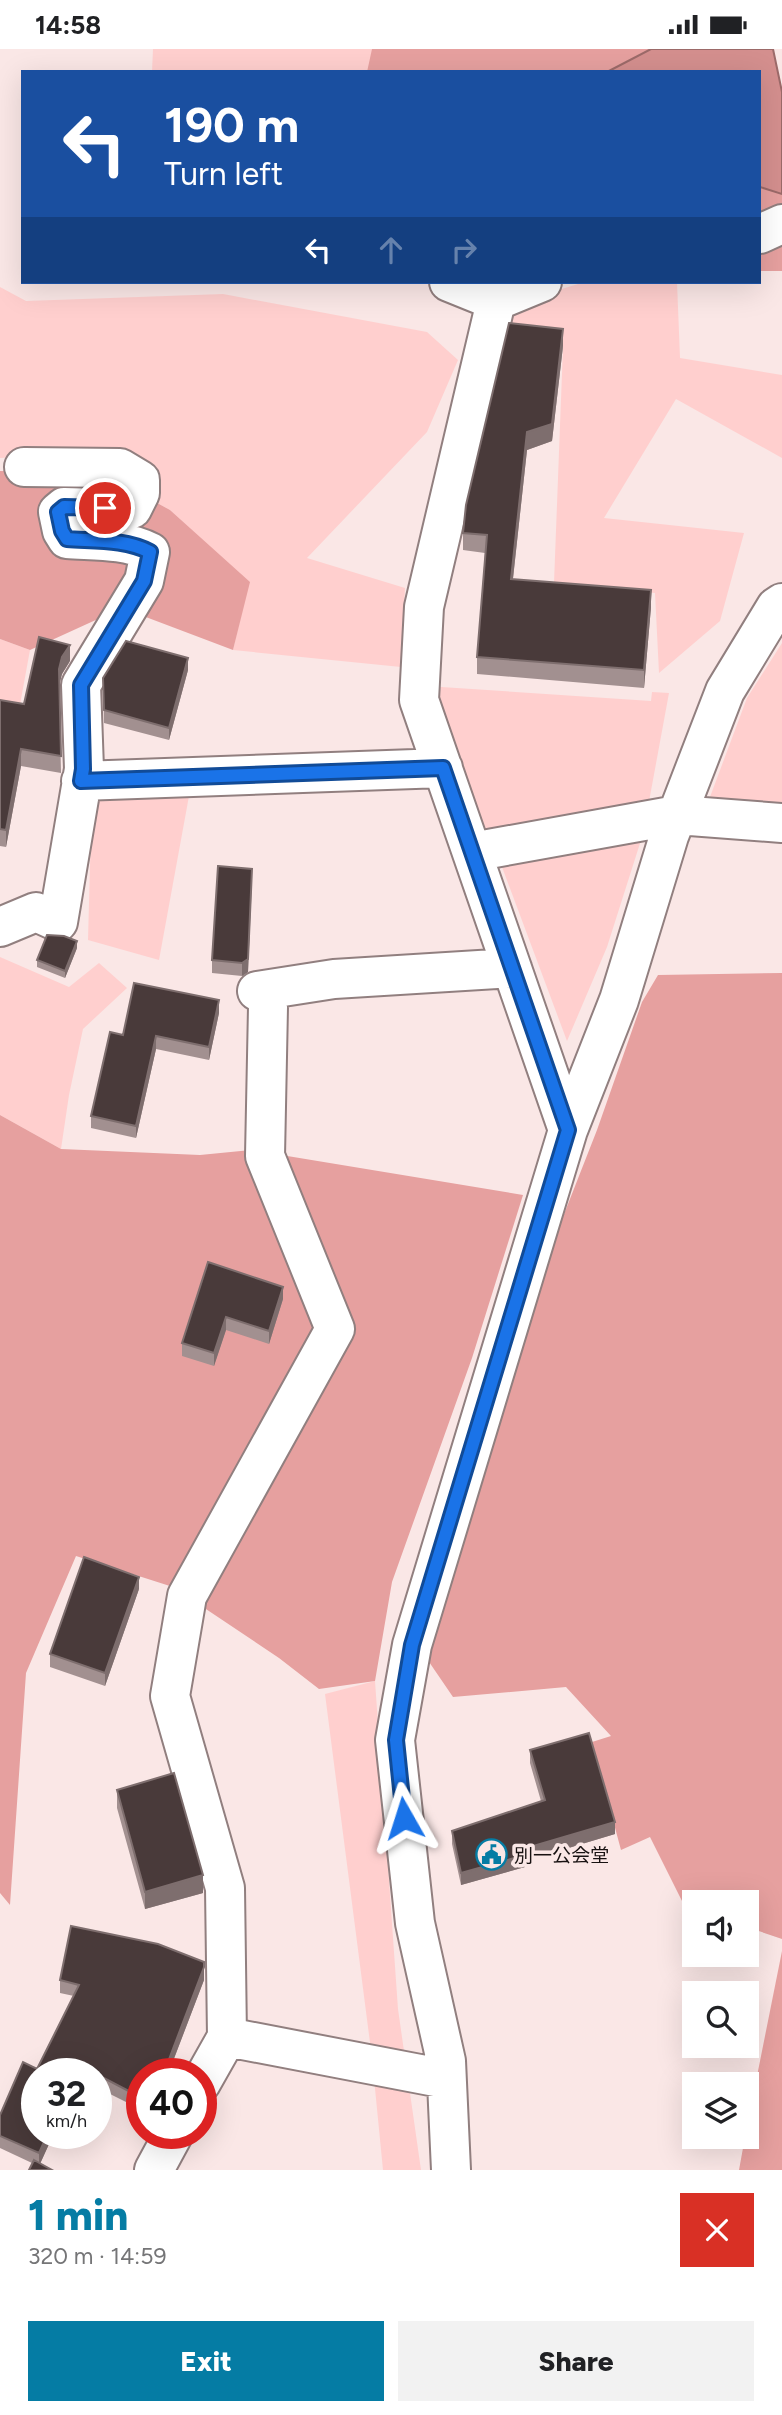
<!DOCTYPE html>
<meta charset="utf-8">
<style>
:root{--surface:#fff;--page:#f2f2f2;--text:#202124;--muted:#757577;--accent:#057ca4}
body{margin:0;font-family:Figtree,"Noto Sans JP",sans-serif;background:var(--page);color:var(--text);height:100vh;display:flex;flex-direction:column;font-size:26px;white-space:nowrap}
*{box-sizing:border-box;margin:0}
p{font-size:23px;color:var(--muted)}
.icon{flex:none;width:38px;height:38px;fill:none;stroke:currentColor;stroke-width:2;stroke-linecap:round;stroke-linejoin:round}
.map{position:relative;height:2121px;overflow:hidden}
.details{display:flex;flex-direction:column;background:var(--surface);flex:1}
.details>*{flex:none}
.top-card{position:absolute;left:21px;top:21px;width:740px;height:214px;border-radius:0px;box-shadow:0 7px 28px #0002;background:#1a4fa0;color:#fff;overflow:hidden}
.buttons{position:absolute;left:682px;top:1841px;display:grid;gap:14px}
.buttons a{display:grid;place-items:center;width:77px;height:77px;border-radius:0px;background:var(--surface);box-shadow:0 7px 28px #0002;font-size:35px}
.speed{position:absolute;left:21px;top:2009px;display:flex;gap:14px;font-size:35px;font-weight:700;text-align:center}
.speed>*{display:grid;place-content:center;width:91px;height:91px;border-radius:50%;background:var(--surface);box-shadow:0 7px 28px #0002;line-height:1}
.speed small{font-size:18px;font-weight:400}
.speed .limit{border:10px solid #d22;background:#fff;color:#111}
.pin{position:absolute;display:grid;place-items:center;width:60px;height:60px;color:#fff;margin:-30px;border:4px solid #fff;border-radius:50%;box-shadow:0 2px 7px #0007}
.me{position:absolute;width:77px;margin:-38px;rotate:354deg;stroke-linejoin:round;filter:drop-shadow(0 0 5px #0008)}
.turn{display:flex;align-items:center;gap:24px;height:147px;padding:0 28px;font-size:32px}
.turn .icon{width:91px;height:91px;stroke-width:2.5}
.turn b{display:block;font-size:49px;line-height:60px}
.lanes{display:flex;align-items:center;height:66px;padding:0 28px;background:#0003;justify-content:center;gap:35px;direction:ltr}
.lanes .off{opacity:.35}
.round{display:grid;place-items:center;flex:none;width:74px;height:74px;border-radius:0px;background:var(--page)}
.overview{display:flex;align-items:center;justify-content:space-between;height:119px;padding:0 28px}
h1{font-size:42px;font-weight:800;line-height:52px;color:var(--accent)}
.action{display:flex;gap:14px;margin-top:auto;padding:14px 28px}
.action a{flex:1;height:80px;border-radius:0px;background:var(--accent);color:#fff;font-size:28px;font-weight:800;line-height:80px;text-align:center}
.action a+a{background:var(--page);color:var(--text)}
.status{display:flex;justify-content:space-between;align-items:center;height:49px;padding:0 35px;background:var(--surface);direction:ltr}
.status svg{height:19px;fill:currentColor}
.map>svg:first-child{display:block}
.green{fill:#ffcfce}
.forest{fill:#e6a09f}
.water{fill:#d48f8e;stroke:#9c6a69;stroke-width:2}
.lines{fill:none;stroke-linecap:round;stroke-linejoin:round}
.minor-casing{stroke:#917f7f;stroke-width:42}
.minor{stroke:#fff;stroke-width:38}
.wall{fill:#a29090}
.shaded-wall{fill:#7e6e6e}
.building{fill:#493a3a;stroke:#7e6e6e;stroke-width:2}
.route-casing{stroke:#114b97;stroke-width:18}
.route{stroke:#1a73e8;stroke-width:12}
.labels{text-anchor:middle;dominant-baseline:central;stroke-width:7;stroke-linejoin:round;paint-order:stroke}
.poi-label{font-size:19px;fill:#181212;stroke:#fae7e6;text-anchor:start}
</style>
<div class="status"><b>14:58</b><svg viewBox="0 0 49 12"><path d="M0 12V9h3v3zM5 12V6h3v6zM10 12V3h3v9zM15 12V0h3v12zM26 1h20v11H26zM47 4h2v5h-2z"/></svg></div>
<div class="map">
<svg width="782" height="2121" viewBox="0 0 782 2121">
<rect width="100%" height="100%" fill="#fae7e6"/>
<path class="green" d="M153 0H373L368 23H152Z
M585 233H677L680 309 782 326V409L676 350 604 469 744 484 720 572 659 624 655 544 554 534 563 298 498 291 505 257Z
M0 238 26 252 223 245 427 283 458 311 427 383 307 509 405 539 401 618 233 601 249 533 170 461 104 425 20 408 0 409Z
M0 590 30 601 19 661 0 658Z
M782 594V777L704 764 747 649Z
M426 637 651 652 652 643 669 644 648 758 472 803Z
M92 744 189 747 159 911 88 891Z
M642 788 607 898 567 992 502 818Z
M0 908 69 938 99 914 127 939 83 980 69 1046 61 1100 0 1066Z
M375 1632 398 1960 421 2121H383L372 2009 325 1645Z"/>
<path class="forest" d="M372 0H655L607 23H367Z
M760 138 782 145V222H760Z
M0 422 104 425 170 461 250 533 233 601 122 559 30 601 0 590Z
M782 924V1890L747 1878V1853H695V1860L684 1856 650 1788 621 1801 592 1693 611 1687 566 1638 453 1648 425 1607 530 1252 597 1081 642 953 658 926Z
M0 1066 61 1100 200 1106 251 1101 523 1146 472 1309 392 1533 375 1632 319 1640 279 1609 173 1538 76 1507 26 1624 10 1856 0 1844Z
M782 1902V2121H739L745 2088H747V2077Z"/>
<path class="water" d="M651 0H773L782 43V145L760 138V23H607Z"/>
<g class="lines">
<defs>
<path id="minor" d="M760 185 782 175
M449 233 496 252
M542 233 496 252 424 558 419 651 568 1081
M81 732 443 719
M472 803 677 766 782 774
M0 878 36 863 58 873 84 720 81 636 144 532 150 503C126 490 93 492 67 490L62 482 58 463 64 458 132 460 140 444V431L120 419 24 418
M257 942 334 930 512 919
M227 1988 225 1839 170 1647 187 1547 335 1280 265 1107 268 958
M201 2034 227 1988 446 2030
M154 2121 174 2084
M451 2121 446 2012 415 1874 395 1691 412 1596 568 1081 619 951 669 787 725 642 776 558 782 554"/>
</defs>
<use href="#minor" class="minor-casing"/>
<use href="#minor" class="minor"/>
</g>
<path class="wall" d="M563 297 552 392 527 401 513 530 651 558 644 639 477 625V608L485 504 463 501V484Z
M70 612 62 625 59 635 61 724 21 717 6 798 0 797V651L24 655Z
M188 621 169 691 104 674 103 629Z
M252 833 248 923 242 927 212 924V911Z
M77 899 65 929 37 918V911Z
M219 964 209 1011 156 1000 136 1089 91 1079V1067L123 986Z
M208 1213 283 1250 269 1295 226 1281 214 1317 182 1307V1294Z
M139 1540 105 1637 50 1618V1605Z
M530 1701 615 1785 532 1810V1816L461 1836 452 1795V1782L541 1752 530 1714Z
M117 1741 203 1844 145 1860 117 1759Z
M60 1931H204L172 2015 176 2025H142V2061L96 2038V2025H37L54 2084 40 2115 32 2114 0 2099V2066L37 2020 74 1947 60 1944Z"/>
<path class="shaded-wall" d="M563 280V297L552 392 527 401 511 547V530L527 383Z
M651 541V558L644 639V621Z
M70 596V612L62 625 59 637V620L62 608Z
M188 609V621L169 691V679Z
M21 700V717L6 798V781Z
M252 820 248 923 242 927V914Z
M77 892V899L65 929V922Z
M219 951V964L209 1011V998Z
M156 987V1000L136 1089V1077Z
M283 1238V1250L269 1295V1282Z
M226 1268V1281L214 1317V1304Z
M139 1528V1540L105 1637V1624Z
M615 1773V1785L532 1810V1816L461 1836V1824L530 1798Z
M203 1826V1844L145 1860V1843Z
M204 1918V1931L168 2025V2013Z
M48 2084H54L39 2117V2104Z"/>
<path class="building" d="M509 274 563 280 552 375 527 383 511 530 651 541 644 621 477 608 487 486 463 484 466 456Z
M39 588 70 596 62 608 59 620 61 707 21 700 6 781 0 780V651L24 655Z
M126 592 188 609 169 679 104 661 103 629Z
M218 817 252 820 248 910 242 914 212 911Z
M47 886 64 887 77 892 65 922 37 911Z
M134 934 219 951 209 998 156 987 136 1077 91 1067 110 983 123 986Z
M208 1213 283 1238 269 1282 226 1268 214 1304 182 1294Z
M84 1508 139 1528 105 1624 50 1605Z
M589 1684 615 1773 530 1798 532 1804 461 1824 452 1782 545 1751 530 1701Z
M174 1724 203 1826 145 1843 117 1741Z
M71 1877 158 1895 204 1913V1918L168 2013 176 2017 172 2025H142V2049L79 2016 75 2025H37V2084H48L39 2104 0 2087V2066L23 2013 37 2020 79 1936 60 1931Z
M34 2111 52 2121H29Z"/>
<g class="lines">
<defs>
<path id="route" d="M105 459 64 458 58 463 62 482 67 490C93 492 126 490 150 503L144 532 81 636 83 720 81 732 443 719 568 1081 412 1596 396 1691 404 1769"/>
</defs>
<use href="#route" class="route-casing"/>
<use href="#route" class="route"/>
</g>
<defs>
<symbol id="civic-ring" viewBox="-11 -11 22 22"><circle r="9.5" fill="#fae7e6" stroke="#057ca4" stroke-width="1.5"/><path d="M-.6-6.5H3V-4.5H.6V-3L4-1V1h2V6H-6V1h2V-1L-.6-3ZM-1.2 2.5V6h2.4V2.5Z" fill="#057ca4"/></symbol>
</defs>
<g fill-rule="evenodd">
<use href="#civic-ring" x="474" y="1788" width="35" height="35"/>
</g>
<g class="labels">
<g class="poi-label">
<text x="514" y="1806">別一公会堂</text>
</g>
</g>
</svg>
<div class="buttons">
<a><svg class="icon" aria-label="sound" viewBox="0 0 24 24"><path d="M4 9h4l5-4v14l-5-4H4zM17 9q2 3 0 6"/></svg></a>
<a><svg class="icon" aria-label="search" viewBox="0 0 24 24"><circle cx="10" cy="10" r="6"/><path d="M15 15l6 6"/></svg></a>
<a><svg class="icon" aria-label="layers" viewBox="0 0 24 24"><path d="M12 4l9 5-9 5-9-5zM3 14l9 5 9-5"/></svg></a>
</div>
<div class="speed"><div>32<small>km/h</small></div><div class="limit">40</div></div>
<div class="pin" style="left:105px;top:459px;background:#d93025"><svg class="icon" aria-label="arrive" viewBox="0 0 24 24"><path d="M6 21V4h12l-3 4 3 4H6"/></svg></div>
<svg class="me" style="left:404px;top:1769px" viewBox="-20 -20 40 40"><path d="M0-17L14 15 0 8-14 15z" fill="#1a73e8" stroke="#fff" stroke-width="4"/></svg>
<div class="top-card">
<div class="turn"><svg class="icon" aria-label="left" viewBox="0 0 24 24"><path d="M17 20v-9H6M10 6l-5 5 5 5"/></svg><div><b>190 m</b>Turn left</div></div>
<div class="lanes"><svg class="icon" aria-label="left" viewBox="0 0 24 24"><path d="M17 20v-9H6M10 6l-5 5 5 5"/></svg><svg class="icon off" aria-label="ahead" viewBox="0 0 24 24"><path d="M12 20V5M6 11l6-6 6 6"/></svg><svg class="icon off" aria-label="right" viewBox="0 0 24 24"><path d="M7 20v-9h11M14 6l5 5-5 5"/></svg></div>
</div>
</div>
<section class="details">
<div class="overview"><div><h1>1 min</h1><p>320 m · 14:59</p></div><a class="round" style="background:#d93025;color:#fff"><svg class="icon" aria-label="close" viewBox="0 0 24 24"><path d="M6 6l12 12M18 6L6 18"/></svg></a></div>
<div class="action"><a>Exit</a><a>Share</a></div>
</section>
